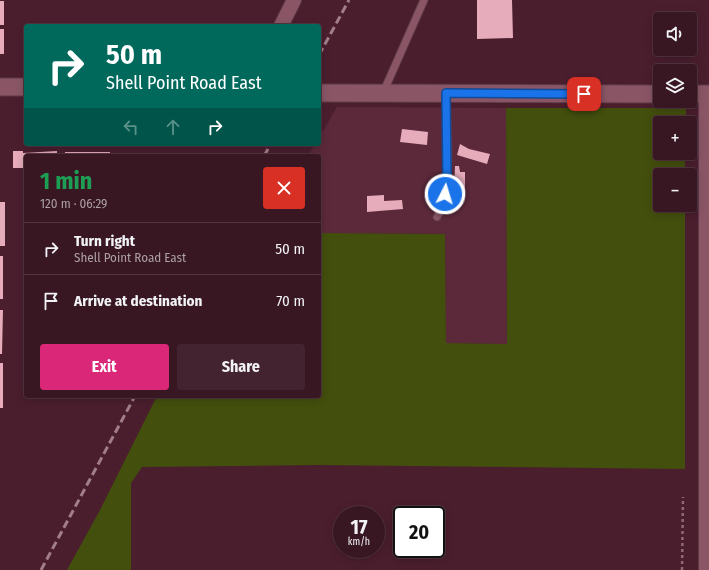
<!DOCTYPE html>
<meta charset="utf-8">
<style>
:root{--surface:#381622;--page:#43232f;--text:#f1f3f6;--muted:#ab9fa5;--line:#523540;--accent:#db2777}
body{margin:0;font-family:"Fira Sans Condensed",sans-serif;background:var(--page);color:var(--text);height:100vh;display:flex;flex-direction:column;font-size:15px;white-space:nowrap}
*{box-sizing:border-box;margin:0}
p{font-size:13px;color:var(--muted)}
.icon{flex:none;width:22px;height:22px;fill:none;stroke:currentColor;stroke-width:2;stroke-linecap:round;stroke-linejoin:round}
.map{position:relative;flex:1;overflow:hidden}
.side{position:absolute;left:24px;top:154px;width:297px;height:244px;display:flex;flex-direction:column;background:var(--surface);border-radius:4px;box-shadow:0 2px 10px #0003,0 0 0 1px var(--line)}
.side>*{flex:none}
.guide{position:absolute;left:24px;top:24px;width:297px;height:122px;border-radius:4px;box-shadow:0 2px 10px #0003,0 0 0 1px var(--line);background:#00695c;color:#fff;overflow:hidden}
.controls{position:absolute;left:653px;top:12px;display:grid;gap:8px}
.controls a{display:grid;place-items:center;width:44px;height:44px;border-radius:4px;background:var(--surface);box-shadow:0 2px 10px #0003,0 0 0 1px var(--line);font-size:20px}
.speed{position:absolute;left:333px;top:506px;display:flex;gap:8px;font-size:20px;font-weight:700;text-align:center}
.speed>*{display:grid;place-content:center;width:52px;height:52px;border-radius:50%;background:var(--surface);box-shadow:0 2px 10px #0003,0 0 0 1px var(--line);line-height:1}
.speed small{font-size:10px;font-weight:400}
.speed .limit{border:2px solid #111;border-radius:6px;background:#fff;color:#111}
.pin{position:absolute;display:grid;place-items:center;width:34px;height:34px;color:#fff;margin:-17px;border-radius:8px;box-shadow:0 2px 6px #0006}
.me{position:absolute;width:44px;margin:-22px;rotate:5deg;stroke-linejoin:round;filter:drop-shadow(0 0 3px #0008)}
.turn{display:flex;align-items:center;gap:14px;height:84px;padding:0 16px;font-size:18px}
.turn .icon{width:52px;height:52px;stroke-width:2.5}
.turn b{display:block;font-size:28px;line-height:34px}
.lanes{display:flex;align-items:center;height:38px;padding:0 16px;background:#0003;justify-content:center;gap:20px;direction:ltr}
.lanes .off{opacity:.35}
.round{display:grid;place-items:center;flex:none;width:42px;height:42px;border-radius:4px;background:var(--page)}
.summary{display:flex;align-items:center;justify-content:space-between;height:68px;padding:0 16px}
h1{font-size:24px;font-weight:700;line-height:30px;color:#1e9e55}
.cta{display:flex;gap:8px;margin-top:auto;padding:8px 16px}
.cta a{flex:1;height:46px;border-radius:4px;background:var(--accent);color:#fff;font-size:16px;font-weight:700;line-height:46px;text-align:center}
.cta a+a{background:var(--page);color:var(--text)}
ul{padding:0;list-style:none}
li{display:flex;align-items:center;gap:12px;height:52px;padding:0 16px;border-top:1px solid var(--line)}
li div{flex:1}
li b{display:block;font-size:15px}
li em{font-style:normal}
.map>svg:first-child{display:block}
.built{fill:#5c293b}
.green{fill:#434f0d}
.building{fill:#e6acbc}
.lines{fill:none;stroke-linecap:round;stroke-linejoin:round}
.service-casing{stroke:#603b49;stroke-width:9}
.minor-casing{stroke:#603b49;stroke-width:16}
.tertiary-casing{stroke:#603b49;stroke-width:19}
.path{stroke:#8f6a76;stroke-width:2.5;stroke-dasharray:3 3;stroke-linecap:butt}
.service{stroke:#8a5666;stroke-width:7}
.minor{stroke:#8a5666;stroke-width:14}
.tertiary{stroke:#8a5666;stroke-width:17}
.rail{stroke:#a17e89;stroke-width:3;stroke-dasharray:8 4;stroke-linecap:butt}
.route-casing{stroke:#114b97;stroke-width:10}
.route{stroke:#1a73e8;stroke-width:7}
</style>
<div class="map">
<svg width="709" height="570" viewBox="0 0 709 570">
<rect width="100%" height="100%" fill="#4b1e2e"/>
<path class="built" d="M337 107 506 108 507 344 446 343 445 234 319 233V156H308L315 144H319V138Z"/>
<path class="green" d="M506 108H686V123H660V153H685V175H660V205H685V469L318 465 142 467 131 483V570H67L100 510 157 396H319V233L445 234 446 343 507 344Z"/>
<path class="building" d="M477 0H512L513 38 477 39Z
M0 1H4V25H0Z
M0 29H4V54H0Z
M402 129 428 132 427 145 400 142Z
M460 144 469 149 490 154 487 164 457 155Z
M13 151H23V153L57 151V156H26V168H13Z
M65 152H110V156H65Z
M455 166H459L460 172H465V191H454Z
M384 195V201L402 200 403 209 367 212V196Z
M0 202H5V246H0Z
M0 256H3V299H0Z
M0 310H3L2 354H0Z
M0 363H3V408H0Z"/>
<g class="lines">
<defs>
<path id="service" d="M383 93 424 0
M437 217C454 190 446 126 446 94"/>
<path id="minor" d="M281 26 294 0
M706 570V94"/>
<path id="tertiary" d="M0 87H26
M319 93 660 94
M690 94H709"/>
</defs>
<use href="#service" class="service-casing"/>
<use href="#minor" class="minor-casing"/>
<use href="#tertiary" class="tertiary-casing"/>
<path class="path" d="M682 570 683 497"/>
<use href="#service" class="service"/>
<use href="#minor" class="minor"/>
<use href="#tertiary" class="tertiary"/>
<path class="rail" d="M319 55 349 0
M264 156 271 144
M41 570 135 396"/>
</g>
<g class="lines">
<defs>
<path id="route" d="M445 194 447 179 446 93 584 94"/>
</defs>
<use href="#route" class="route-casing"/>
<use href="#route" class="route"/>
</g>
</svg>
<div class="controls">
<a><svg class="icon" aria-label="sound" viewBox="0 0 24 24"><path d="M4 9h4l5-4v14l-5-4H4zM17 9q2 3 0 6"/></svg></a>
<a><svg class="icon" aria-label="layers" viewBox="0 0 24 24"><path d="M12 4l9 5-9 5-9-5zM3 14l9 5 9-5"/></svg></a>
<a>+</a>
<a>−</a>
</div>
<div class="speed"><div>17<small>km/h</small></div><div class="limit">20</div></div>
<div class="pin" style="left:584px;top:94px;background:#d93025"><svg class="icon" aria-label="arrive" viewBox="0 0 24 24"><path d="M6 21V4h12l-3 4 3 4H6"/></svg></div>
<svg class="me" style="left:445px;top:194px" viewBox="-20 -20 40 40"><circle r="17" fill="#1a73e8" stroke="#fff" stroke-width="3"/><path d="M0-11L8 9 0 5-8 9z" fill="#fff"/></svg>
<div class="guide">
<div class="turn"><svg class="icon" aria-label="right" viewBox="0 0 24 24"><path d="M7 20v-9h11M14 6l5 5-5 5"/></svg><div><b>50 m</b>Shell Point Road East</div></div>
<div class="lanes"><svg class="icon off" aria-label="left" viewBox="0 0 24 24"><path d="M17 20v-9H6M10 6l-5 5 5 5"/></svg><svg class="icon off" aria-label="ahead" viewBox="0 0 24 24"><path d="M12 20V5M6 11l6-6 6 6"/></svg><svg class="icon" aria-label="right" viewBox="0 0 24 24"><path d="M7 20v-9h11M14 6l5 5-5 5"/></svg></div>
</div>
<section class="side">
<div class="summary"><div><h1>1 min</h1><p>120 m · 06:29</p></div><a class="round" style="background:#d93025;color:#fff"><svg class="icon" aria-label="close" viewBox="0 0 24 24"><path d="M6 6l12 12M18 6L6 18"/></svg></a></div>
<ul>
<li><svg class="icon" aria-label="right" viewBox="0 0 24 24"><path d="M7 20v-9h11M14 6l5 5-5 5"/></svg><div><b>Turn right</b><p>Shell Point Road East</p></div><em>50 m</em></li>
<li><svg class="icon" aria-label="arrive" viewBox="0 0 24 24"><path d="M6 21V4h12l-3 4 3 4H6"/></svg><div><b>Arrive at destination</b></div><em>70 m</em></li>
</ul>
<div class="cta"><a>Exit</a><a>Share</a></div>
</section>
</div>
